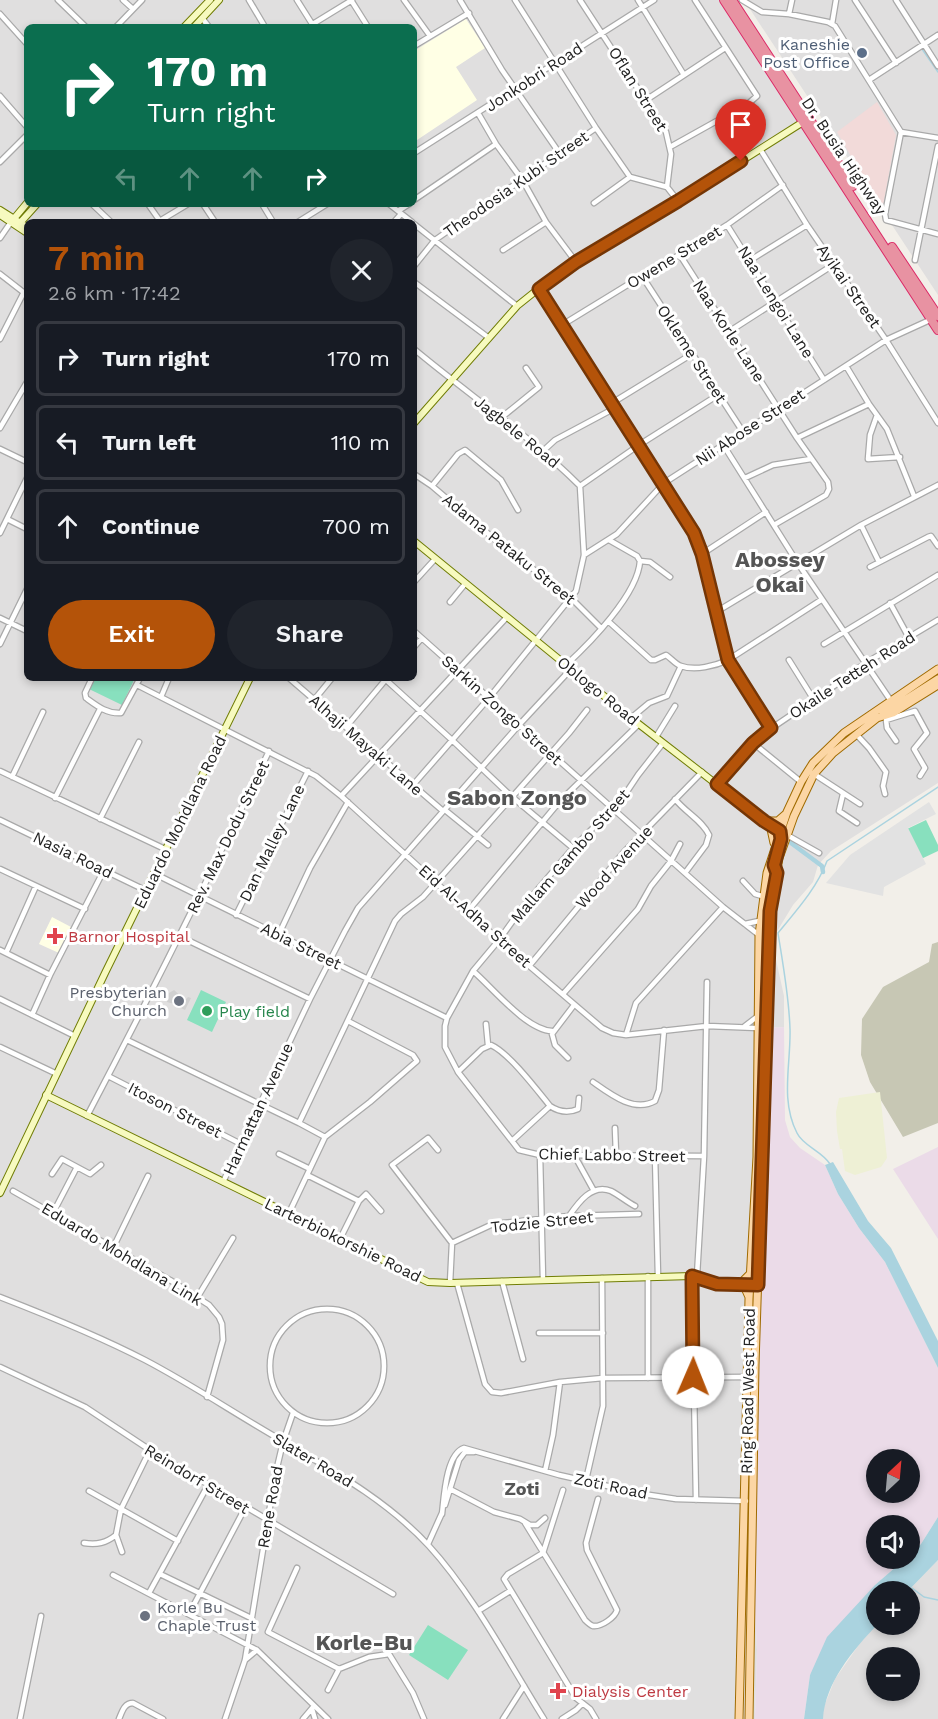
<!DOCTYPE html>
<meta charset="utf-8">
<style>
:root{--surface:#171b24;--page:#20242c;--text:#f1f3f6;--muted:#9ea1a6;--line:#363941;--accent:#b45309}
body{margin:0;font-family:"Work Sans",sans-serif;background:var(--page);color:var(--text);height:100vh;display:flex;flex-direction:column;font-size:22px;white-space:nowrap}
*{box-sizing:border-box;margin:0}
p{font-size:20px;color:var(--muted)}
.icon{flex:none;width:33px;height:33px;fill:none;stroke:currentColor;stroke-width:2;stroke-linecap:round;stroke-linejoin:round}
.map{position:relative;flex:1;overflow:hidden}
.side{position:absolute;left:24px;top:219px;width:393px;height:462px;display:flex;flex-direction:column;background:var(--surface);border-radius:9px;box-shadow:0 3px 9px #0003}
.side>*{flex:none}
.guide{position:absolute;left:24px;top:24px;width:393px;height:183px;border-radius:9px;box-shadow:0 3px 9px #0003;background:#0b6e4f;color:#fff;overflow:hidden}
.needle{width:39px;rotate:26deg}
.buttons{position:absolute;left:866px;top:1449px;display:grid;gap:12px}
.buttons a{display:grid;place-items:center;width:54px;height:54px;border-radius:50%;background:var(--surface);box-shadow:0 3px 9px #0003;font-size:30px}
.pin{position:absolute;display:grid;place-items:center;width:51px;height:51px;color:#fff;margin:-62px -26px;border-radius:50% 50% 50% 0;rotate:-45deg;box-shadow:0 0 6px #0007}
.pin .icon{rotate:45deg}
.me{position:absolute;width:66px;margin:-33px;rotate:1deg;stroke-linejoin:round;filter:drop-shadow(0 0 4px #0008)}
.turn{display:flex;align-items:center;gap:21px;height:126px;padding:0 24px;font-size:27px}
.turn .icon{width:78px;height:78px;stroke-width:2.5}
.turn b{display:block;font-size:42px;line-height:51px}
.lanes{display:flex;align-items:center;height:57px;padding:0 24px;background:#0003;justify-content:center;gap:30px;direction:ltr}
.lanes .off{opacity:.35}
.round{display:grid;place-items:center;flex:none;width:63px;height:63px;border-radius:32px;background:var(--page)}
.summary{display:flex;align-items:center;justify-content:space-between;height:102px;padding:0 24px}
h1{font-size:36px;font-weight:600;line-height:45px;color:var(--accent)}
.action{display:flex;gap:12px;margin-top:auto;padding:12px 24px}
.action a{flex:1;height:69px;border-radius:36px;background:var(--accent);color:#fff;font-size:24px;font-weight:600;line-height:69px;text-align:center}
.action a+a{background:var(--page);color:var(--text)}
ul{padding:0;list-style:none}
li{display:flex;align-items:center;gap:18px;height:75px;margin:0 12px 9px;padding:0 12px;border:3px solid var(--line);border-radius:9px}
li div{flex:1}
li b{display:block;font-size:22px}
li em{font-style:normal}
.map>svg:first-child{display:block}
.residential{fill:#e0dfdf;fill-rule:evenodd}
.commercial{fill:#f2dad9}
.industrial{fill:#ebdbe8;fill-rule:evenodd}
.education{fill:#ffffe5}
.religious{fill:#d0d0d0}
.construction{fill:#c7c7b4}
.farmland{fill:#eef0d5}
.pitch{fill:#88e0be}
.parking{fill:#e2e2e2}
.water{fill:#aad3df}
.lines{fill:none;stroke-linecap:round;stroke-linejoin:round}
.stream{stroke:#aad3df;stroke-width:1.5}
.canal{stroke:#aad3df;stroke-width:4.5}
.street-casing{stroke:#a9a9a9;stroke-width:7}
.secondary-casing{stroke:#707d05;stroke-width:8}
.primary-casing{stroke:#a06b00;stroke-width:9}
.highway-casing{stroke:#dc2a67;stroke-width:10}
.street{stroke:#fff;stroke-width:4.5}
.secondary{stroke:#f7fabf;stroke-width:6}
.primary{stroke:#fcd6a4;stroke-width:7}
.highway{stroke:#e892a2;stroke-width:8}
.route-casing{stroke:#753606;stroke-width:15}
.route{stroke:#b45309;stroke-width:10}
.service-dot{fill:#5c6f8a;stroke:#fff;stroke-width:2}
.health-dot{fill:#e0444e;stroke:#fff;stroke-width:2}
.worship-dot{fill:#6b7280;stroke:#fff;stroke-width:2}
.leisure-dot{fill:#2e9e5b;stroke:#fff;stroke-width:2}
.labels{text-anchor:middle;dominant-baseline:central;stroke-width:6;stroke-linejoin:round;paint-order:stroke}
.service-label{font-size:16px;fill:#4e5e75;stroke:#fff;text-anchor:end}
.street-label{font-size:16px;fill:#222;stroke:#fff}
.health-label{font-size:16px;fill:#be3a42;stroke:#fff;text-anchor:start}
.worship-label{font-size:16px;fill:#5b616d;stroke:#fff;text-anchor:end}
.leisure-label{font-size:16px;fill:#27864d;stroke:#fff;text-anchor:start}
.neighbourhood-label{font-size:18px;font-weight:bold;fill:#555;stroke:#fff}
.district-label{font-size:22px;font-weight:bold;fill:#555;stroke:#fff}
</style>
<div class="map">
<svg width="938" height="1719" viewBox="0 0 938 1719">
<rect width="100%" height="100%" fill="#f2efe9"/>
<path class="residential" d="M0 0H722L938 335V783L831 851 818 865 813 882 793 905 773 938V946L784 996V1027L768 1028 754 1591 757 1650 755 1719H0ZM27 27H414V204H27ZM27 222H414V678H27Z
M744 0H938V295Z
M938 1560V1719H823V1709L835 1679 865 1636 877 1625 909 1624 908 1591ZM876 1658H909V1690H876Z"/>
<path class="commercial" d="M877 102 896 135 883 206 876 200 837 132Z"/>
<path class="industrial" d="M784 1027 785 1120 790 1137 800 1148 825 1165 838 1194 859 1228 885 1262 938 1368V1517L921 1544 909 1555V1526H876V1558L905 1559 875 1585 810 1675 804 1719H755L757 1650 754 1591 767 1028ZM876 1460H909V1492H876Z
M938 1147V1239L893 1169Z"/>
<path class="education" d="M466 19 485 48 456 67 477 100 414 142V51Z
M52 917 71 927 59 953 39 944Z"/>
<path class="religious" d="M174 990 185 1000 188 997 191 998 185 1010 181 1008 182 1006 167 1002V998L164 995 166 991 169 993Z"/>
<path class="construction" d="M938 942V1123L903 1137 870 1082 861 1055 862 1019 883 987 929 962 932 944Z"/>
<path class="farmland" d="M880 1092 887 1158 881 1167 855 1175 845 1171 842 1149H840L837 1131 836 1112 839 1098Z"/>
<path class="pitch" d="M94 678H135L122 705 89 689Z
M926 820 938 845V851L921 859 907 829Z
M201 990 226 1002 212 1032 187 1020Z
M428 1625 468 1650 448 1680 409 1655Z"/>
<path class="parking" d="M929 802 936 814 908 828 926 864 884 887 883 896 826 883 850 855Z"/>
<path class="water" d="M833 1162 868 1221 891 1248 938 1341V1368L885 1262 859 1228 838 1194 825 1165Z
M938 1517V1560L908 1591 876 1592 877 1625C853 1650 825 1683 823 1719H804L810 1675 827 1637 875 1585 905 1559 909 1558V1555L921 1544Z"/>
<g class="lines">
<path class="stream" d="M922 49 938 72
M830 1164C822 1151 803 1146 797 1133 780 1100 791 1064 790 1029 789 996 783 965 778 933 796 911 817 888 827 861L938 787
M912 1588 924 1597 938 1600"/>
<path class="canal" d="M791 843 822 866 823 872"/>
<defs>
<path id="street" d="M58 0 86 27
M123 0 133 9
M249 0 265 27
M297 0 314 27
M351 0 368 27
M404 0 430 36
M460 0 502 70 560 154
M515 0 596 128 630 177 667 187 678 201
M580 0 666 132 671 154 667 187
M638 0 684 75
M742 0 762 12 789 14 828 22 835 26 901 132 885 214 886 220 938 234
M855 0 896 63
M896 0 938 66
M0 14 27 44
M789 14 792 0
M202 18 209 27
M832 24 836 0
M116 27 142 0
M308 27 352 0
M414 46 469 13
M869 80 938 35
M0 96 27 127
M646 100 725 48
M478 113 496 144 523 181 546 222 576 262
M901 132 938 138
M670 147 749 103 757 96 695 0
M760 149 807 225 886 340 938 423
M414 153 654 0
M0 162 27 135
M414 200 496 144
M594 203 630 177
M92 204 111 222
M148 204 160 221
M203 204 215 222
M262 204 273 222
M389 204 412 222
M398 211 409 204
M158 222 188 204
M298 222 327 204
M394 222 401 214
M414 224 517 306
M727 225 824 380
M0 238 11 222
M503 250 546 222
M680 255 797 438 828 482 829 489 826 495 774 525
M915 260 938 146
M749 261 807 225
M414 266 435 240 596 128
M0 274 27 295
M642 276 743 432
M414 282 489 338
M539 289 695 533 702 554 728 660 771 728
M562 325 642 276 650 273 727 225 783 185
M730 331 833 265
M0 339 24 292
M414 349C469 395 529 435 580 486
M846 366 869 404 887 429 914 496
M612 403 692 354
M877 415 870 435 868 459 900 457
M502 417 539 387 526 368
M0 428 27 382
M797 438 869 404
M724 446 797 562 891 701
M0 449 27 462
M543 451 555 440 615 408
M414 474 432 486 499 543 571 598 601 628
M745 478 773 465 811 459
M432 486 458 454 465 450 501 480 518 510
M580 486 639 445 718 395
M7 519 27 529
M861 525 879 562
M0 533 27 478
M702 554 766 512
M584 555 617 534 664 483 886 340 932 319
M640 561 650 562 670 577
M870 567 928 537 931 536 938 546
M414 582 435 559
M450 602 465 584
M890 603 908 636
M716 612 861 525 938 485
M0 618 27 631
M608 621 651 660H655L666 655C671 658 675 664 681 666 695 671 715 666 728 660L821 600
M414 631 723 907 759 935
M0 644 27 589
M824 644 938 575
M414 647 421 639
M789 660 814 700
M566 665C590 643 638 594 640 561L637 556 609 540
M92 678 85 693 86 698C97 706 107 714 121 713L140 678
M289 678 443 811
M384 678 452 740 511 796 573 848
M137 685 316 776 341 796 499 940 602 1028 613 1033 626 1035 707 1026 758 1028
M161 697 169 678
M314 700 332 678
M631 718 649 703 667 696 681 666
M346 727 387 678
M856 734 869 748 886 772 883 786 885 794
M656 737 675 706
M896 741 887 728 886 720 915 711 927 733 914 749 925 768 920 776
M663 743 638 775 622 799 573 848 522 908 499 940 473 971 447 1018 445 1026V1047L458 1072 519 1150 540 1155 704 1156
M753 743 801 782
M0 771 167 850
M814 774 860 804
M12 777 43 712
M717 784 763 734 834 686 864 664 938 620
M413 785 489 698 576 591 584 555 580 486
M843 794 839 811 857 823
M341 796 507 617
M55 798 100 709
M675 799C685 812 703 821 709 835L706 845 685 873
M445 810 488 845
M100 819 139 742
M0 820 147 891
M787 835 819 853
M0 869 85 909
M155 874 447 1018
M743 881 755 894 762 896
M468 911 560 801 639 724
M236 915 308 771
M745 924 759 921
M179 936 310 999
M278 936 310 868 348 802
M0 950 50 975
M6 953 36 886
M530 965 624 852 702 772
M473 971C492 987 526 1030 552 1031
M563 994 638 909 651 886 671 861 680 844
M0 999 75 1036
M32 1015 50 975 104 870
M486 1024 488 1045
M745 1026 758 1016
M626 1035 636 1003 723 907
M127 1040 299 1123 325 1137
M0 1047 57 1074
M568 1058 555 1045 552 1034 574 1005
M458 1072 482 1049 491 1045C509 1053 537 1090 550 1106 559 1112 569 1113 578 1109L579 1098
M108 1076 241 1144
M593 1082C610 1094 634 1113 655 1101L659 1090 664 1030
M87 1116C150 996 211 874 269 751
M299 1123 395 921 401 914 423 897 569 733 587 710
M615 1128 616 1154
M512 1141 550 1106
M438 1150 428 1138 392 1165 452 1243
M279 1154 310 1169
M540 1155 543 1280
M655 1155 658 1276
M578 1162 594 1191
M52 1174 62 1159 90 1174 101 1165
M307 1175 359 1201
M223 1182 310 999 345 931 358 908 519 725 571 669
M13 1191 170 1280 209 1305 219 1317 222 1324 223 1340 207 1397
M53 1213 77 1167
M289 1213 325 1137 370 1102 417 1061 413 1055 348 1021
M569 1216C578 1203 592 1183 611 1191 619 1195 627 1202 635 1206
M340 1239 359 1201 366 1194 381 1211
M452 1243 493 1224 569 1216 639 1214
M113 1248 148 1176
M692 1276 696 1500
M697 1276 704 1156 707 982
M502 1281 523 1359
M450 1283 452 1243
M457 1283 485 1384 492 1392 501 1393 560 1382 603 1378 747 1377
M0 1297C49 1316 99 1336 145 1360 189 1383 231 1411 274 1436 328 1468 386 1499 429 1546 473 1594 509 1663 544 1719
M197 1298 233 1238
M270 1366a57 57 0 1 1 114 0a57 57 0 1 1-114 0Z
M539 1333H603
M0 1367 85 1407 150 1450 393 1594
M648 1378V1276
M545 1471 553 1435 560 1382
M586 1480 603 1406 602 1278
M450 1489 494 1512 520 1519 530 1525H537L545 1518
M563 1490 543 1553 508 1574 504 1579 576 1698 590 1709 596 1719
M89 1491 178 1541
M445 1505 459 1460 465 1452H474
M442 1514C444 1497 446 1454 464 1448L559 1475 643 1494 676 1499 746 1501
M525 1523 585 1620C587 1622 590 1625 593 1626 602 1627 615 1617 617 1610L587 1550 586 1543 598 1499
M84 1543C97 1545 106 1543 116 1535
M428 1544 442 1513
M122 1552 116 1535 121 1509 150 1450
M297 1568 268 1632 339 1669
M160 1574 251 1618
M113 1575 257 1650 328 1719
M149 1593 208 1485
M478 1611 510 1591
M189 1614 245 1508
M245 1660 257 1650
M328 1690 339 1669 369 1657 389 1654 413 1693 424 1719
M312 1709 315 1719
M20 1719 41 1616
M119 1719C122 1712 124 1703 133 1703L163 1719
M225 1719 245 1660 275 1476 283 1442 293 1413
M303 1719 314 1706
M503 1719 524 1686
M562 1719 576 1710 582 1704"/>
<path id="secondary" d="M184 27 210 0
M194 27 219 0
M0 210 27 227
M0 215 27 233
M12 221 27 203
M19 224 37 204
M414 423 517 306 552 278 576 262 678 201 803 122
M414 541 631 718 764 821 787 835
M46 1095 428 1282 450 1283 692 1276 717 1284 742 1285
M0 1193 105 973 250 678"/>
<path id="primary" d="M883 714 938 679
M764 821 771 829 774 843
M764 821H778L786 814
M749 1297 745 1288 739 1285 750 1274
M739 1719 749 1299 757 1157 759 935 767 873 787 812 801 782 813 763 844 733 938 669
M749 1719 755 1365 769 931 770 911 779 858 794 816 814 774 833 753 877 718 893 713 938 685"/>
<path id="highway" d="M724 0 938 330
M732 0 853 186
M892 247 938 316"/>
</defs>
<use href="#street" class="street-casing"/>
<use href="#secondary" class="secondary-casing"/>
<use href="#primary" class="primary-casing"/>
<use href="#highway" class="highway-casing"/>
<use href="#street" class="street"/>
<use href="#secondary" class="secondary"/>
<use href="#primary" class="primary"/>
<use href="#highway" class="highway"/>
</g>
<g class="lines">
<defs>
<path id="route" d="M693 1377 692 1276 717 1284 758 1285 770 911 777 873 774 865 781 839 780 831 764 821 717 784 753 743 771 728 728 660 702 554 694 533 539 289 576 262 678 201 741 161"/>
</defs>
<use href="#route" class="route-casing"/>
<use href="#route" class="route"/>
</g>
<circle class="service-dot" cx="862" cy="53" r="6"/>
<g class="health-dot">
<path d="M52 927h6v6h6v6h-6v6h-6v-6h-6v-6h6z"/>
<path d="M555 1682h6v6h6v6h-6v6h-6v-6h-6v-6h6z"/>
</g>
<g class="worship-dot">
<circle cx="179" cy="1001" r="6"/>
<circle cx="145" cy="1616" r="6"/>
</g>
<circle class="leisure-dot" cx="207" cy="1011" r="6"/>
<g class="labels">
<g class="service-label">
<text x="850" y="44">Kaneshie<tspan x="850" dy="18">Post Office</tspan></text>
</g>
<g class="street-label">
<text transform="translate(534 77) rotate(-33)">Jonkobri Road</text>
<text transform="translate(638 89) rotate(58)">Oflan Street</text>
<text transform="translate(844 156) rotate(56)">Dr. Busia Highway</text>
<text transform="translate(516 184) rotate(-35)">Theodosia Kubi Street</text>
<text transform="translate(674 257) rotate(-31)">Owene Street</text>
<text transform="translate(849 286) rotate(55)">Ayikai Street</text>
<text transform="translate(776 302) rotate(58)">Naa Lengoi Lane</text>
<text transform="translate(729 331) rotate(57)">Naa Korle Lane</text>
<text transform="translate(692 354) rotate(57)">Okleme Street</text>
<text transform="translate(750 427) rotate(-33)">Nii Abose Street</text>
<text transform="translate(517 432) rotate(39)">Jagbele Road</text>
<text transform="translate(509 549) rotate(39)">Adama Pataku Street</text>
<text transform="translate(852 675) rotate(-33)">Okaile Tetteh Road</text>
<text transform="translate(598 691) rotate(39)">Oblogo Road</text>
<text transform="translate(502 710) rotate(42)">Sarkin Zongo Street</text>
<text transform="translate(366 745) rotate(41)">Alhaji Mayaki Lane</text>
<text transform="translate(180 822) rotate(-64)">Eduardo Mohdlana Road</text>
<text transform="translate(228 837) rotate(-64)">Rev. Max Dodu Street</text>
<text transform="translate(272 843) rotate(-64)">Dan Malley Lane</text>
<text transform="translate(73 855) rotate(26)">Nasia Road</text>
<text transform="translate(570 856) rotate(-49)">Mallam Gambo Street</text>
<text transform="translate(614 867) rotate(-48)">Wood Avenue</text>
<text transform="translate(475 916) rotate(42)">Eid Al-Adha Street</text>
<text transform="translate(301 946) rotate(26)">Abia Street</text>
<text transform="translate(258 1109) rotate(-65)">Harmattan Avenue</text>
<text transform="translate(175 1110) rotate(27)">Itoson Street</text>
<text transform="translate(612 1155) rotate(1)">Chief Labbo Street</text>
<text transform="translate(542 1222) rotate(-6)">Todzie Street</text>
<text transform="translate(343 1240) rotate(26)">Larterbiokorshie Road</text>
<text transform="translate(122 1254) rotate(31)">Eduardo Mohdlana Link</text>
<text transform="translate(748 1391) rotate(-89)">Ring Road West Road</text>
<text transform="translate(313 1460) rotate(31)">Slater Road</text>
<text transform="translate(197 1479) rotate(31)">Reindorf Street</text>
<text transform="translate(611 1486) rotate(12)">Zoti Road</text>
<text transform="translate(270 1507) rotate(-80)">Rene Road</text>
</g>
<g class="health-label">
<text x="68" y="936">Barnor Hospital</text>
<text x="572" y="1691">Dialysis Center</text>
</g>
<g class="worship-label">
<text x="167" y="992">Presbyterian<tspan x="167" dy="18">Church</tspan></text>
<text x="157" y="1607" text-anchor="start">Korle Bu<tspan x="157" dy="18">Chaple Trust</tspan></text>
</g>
<g class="leisure-label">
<text x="219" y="1011">Play field</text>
</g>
<g class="neighbourhood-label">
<text x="522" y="1488">Zoti</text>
</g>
<g class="district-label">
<text x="780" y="559">Abossey<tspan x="780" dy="25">Okai</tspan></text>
<text x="517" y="797">Sabon Zongo</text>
<text x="364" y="1642">Korle-Bu</text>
</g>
</g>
</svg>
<div class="buttons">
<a><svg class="needle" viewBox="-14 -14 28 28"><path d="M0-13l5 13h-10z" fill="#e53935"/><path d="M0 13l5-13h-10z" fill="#9ea1a6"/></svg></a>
<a><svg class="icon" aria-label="sound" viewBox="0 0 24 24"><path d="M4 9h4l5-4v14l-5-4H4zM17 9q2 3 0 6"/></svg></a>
<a>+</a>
<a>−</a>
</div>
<div class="pin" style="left:741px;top:161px;background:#d93025"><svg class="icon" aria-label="arrive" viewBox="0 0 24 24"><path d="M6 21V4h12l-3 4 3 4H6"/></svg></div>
<svg class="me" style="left:693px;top:1377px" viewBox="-20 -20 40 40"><circle r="19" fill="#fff"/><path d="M0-13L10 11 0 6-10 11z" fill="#b45309"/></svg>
<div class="guide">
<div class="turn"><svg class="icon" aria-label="right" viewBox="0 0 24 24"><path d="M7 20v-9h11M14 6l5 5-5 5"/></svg><div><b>170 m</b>Turn right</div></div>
<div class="lanes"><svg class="icon off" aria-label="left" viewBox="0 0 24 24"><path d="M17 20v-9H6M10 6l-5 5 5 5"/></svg><svg class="icon off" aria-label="ahead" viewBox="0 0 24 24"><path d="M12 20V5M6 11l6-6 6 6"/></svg><svg class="icon off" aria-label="ahead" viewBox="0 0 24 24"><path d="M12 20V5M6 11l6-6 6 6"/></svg><svg class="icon" aria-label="right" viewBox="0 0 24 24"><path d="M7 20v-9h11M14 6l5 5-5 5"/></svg></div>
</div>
<section class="side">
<div class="summary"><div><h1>7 min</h1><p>2.6 km · 17:42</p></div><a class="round"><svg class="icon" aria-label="close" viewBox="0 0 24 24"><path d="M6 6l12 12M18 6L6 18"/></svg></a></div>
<ul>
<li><svg class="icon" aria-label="right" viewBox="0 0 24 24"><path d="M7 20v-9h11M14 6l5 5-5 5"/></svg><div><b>Turn right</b></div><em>170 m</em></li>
<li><svg class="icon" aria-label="left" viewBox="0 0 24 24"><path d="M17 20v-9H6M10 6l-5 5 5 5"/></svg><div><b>Turn left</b></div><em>110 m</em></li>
<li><svg class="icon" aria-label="ahead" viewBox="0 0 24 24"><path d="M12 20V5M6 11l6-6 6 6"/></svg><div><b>Continue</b></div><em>700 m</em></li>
</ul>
<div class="action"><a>Exit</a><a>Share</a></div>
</section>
</div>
